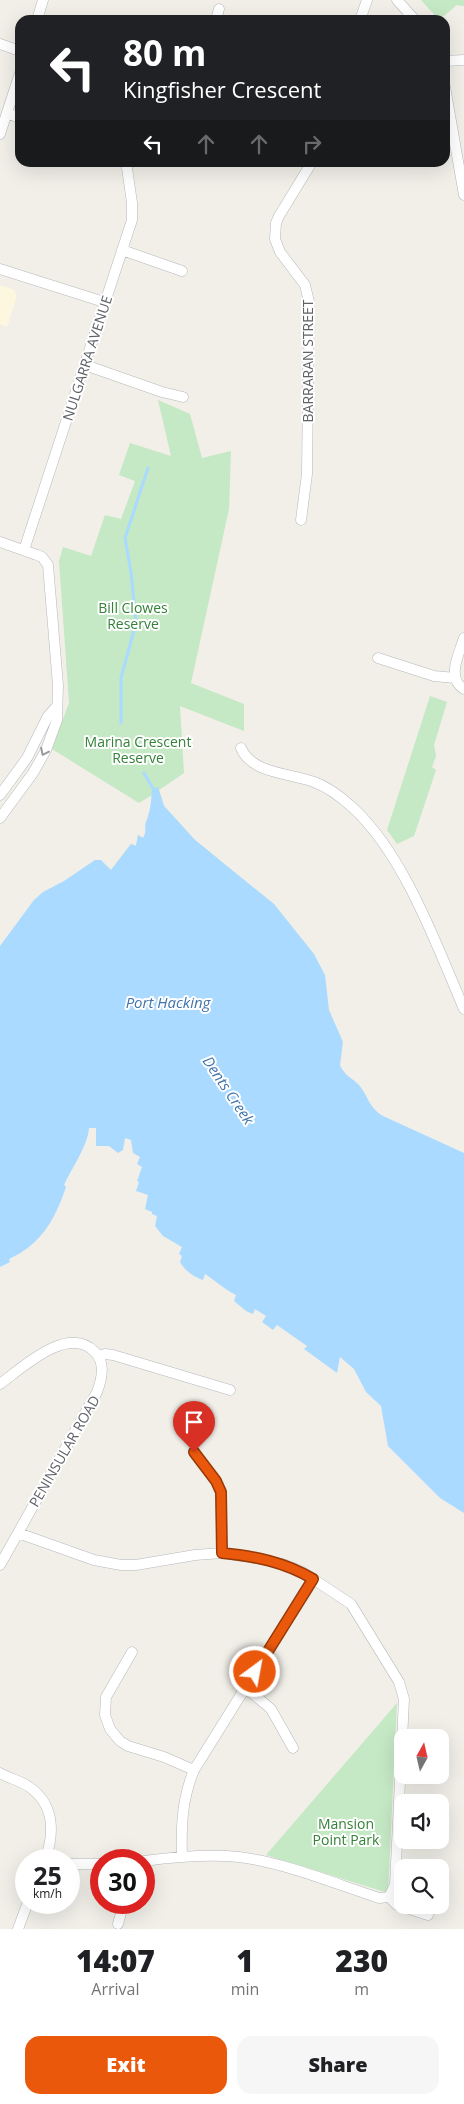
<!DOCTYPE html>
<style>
:root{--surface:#fff;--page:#f6f6f6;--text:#202124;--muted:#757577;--accent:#ea580c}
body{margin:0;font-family:"Open Sans",sans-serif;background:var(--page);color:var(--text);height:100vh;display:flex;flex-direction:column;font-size:19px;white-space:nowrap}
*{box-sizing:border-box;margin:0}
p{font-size:16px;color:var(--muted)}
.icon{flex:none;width:28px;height:28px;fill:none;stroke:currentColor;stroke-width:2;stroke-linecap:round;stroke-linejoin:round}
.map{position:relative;height:1929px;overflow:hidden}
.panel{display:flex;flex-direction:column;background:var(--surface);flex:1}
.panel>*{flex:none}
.banner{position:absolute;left:15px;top:15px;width:435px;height:152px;border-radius:15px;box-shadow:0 5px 20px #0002;background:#202124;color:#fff;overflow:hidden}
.needle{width:32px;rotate:8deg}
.controls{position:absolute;left:394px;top:1729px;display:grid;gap:10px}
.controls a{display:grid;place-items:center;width:55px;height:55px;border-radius:10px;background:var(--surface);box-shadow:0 5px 20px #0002;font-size:25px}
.speed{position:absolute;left:15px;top:1849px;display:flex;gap:10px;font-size:25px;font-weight:700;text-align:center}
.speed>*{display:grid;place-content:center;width:65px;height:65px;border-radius:50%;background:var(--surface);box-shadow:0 5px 20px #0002;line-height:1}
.speed small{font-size:12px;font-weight:400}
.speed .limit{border:8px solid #d22;background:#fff;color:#111}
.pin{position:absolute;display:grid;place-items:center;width:42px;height:42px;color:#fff;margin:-51px -21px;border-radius:50% 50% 50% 0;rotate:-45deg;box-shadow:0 0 5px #0007}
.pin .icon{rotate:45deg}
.me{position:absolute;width:55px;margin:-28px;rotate:32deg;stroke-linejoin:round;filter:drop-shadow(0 0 4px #0008)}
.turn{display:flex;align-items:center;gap:18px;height:105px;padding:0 25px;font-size:22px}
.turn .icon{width:65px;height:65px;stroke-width:2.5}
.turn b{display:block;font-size:35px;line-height:42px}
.lanes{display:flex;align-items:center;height:48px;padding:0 25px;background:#0003;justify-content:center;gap:25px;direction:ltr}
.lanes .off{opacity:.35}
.eta{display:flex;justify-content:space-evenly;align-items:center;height:85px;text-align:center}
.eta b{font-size:30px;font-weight:800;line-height:35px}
.cta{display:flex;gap:10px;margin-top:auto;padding:10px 25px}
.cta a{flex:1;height:58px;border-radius:15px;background:var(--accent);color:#fff;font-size:20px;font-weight:800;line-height:58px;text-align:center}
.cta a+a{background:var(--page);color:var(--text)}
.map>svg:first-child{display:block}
.commercial{fill:#fef7e0}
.green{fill:#c5e8c5}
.water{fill:#aadaff}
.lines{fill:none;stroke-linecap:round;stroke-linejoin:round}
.stream{stroke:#aadaff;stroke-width:3}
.minor-casing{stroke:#b5b8bc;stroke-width:11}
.minor{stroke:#fff;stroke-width:10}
.oneway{stroke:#979a9d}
.route-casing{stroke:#983908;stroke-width:12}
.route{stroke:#ea580c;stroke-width:9}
.labels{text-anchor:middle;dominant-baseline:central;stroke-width:4;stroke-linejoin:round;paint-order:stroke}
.street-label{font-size:14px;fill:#5f6368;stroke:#fff}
.park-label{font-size:14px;fill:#348238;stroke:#fff}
.water-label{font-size:15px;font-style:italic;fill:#4174aa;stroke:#fff}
</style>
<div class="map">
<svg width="464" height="1929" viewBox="0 0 464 1929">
<rect width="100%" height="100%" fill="#f1efe8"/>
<path class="commercial" d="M0 285 14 290 17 296 7 327 0 324Z"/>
<path class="green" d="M421 0H464V6L457 5 439 20Z
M158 400 190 414 202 458 231 451 229 509 191 683 244 704V731L180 706 184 773 159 790 164 806 195 840 217 858 111 870 131 844 136 846 138 835 143 838 146 832V823L150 815 152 795 139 803 52 749 69 703 59 561 63 547 91 556 105 515 121 519 135 481 119 475 130 443 171 456Z
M430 696 447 702 434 745 436 756 432 767 436 770 414 836 397 844 387 830Z
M397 1703 388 1893 266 1855Z"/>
<path class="water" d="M158 787 164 806 195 840 274 904 314 954 325 975 329 1010 343 1042 340 1065C344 1075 352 1078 359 1085 368 1096 369 1108 383 1116L464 1153V1513L440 1498 388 1446 381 1406 366 1392 354 1369 340 1357 337 1373 304 1349 307 1346 277 1325 273 1330 262 1322 266 1316 255 1309 253 1314 246 1311 234 1301 236 1295C224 1289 216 1281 205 1274L203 1280C194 1277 185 1271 180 1262L182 1256 179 1254 182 1247 163 1236 155 1226 157 1216 152 1214V1212L145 1209 148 1195 136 1191 139 1182 137 1181 142 1167 137 1164 140 1157 133 1153 131 1140 125 1138 123 1150 118 1153 109 1146H96V1128H89C88 1145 72 1168 64 1185L66 1187C55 1219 42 1244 9 1259L10 1262 0 1267V946L34 900 43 892 64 881 95 860H101L111 870 131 844 136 846 138 835 143 838C147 832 144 828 146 822 151 809 151 802 152 789Z"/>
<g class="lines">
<path class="stream" d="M121 723V678L136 623 131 572 125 538 148 468
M144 773 155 792"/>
<defs>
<path id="minor" d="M397 0 415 20
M37 20 43 0
M216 20 219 9
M360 20 367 0
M0 44 20 51
M445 61 464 60
M445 87 464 195
M7 113 20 118
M0 134 20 73
M122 250 182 271
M0 269 104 302
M85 365 162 392 183 397
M301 520 307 474 309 302 305 285 280 252 275 239 276 223 279 216 312 162
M0 542 37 555 42 557 48 565 58 685 57 720 46 750 33 773 0 818
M24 550 132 220V203L127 168 128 162
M464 638C459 654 446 678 464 689
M378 658 434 676 455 678
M241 748C252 774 290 773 314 782 328 787 341 797 352 807 404 854 436 944 464 1009
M0 795 27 758 48 716 57 706
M98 1356 105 1354 113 1355 230 1390
M0 1384C22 1368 68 1324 95 1352 106 1363 102 1379 97 1392L0 1565
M194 1452 216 1481 221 1492 222 1553
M18 1533 94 1560 121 1565H136L195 1555 222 1553 256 1558 286 1565 301 1571 351 1604 399 1682 404 1699 395 1885 389 1897
M132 1652 106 1697 105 1715 110 1729 120 1741 128 1746 164 1757 194 1770
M246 1688 271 1709 293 1748
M0 1773C10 1779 23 1781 32 1789 55 1807 54 1835 45 1860
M182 1857C181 1826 182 1799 194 1770L313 1579
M144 1861C175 1857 208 1854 239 1857 286 1863 333 1883 379 1898L389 1897 397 1905 428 1915
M69 1864H101
M118 1924 124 1902
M18 1929 28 1902"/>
</defs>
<use href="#minor" class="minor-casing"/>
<use href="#minor" class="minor"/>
</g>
<defs><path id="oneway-chevron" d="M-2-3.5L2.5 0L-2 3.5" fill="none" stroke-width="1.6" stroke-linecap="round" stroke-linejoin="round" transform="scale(1.25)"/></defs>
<use class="oneway" href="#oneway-chevron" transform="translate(44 752) rotate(116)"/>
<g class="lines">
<defs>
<path id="route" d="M194 1452 216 1481 221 1492 222 1553C254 1556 285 1562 313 1579L255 1672"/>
</defs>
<use href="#route" class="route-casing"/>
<use href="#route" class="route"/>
</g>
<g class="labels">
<g class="street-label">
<text transform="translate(87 358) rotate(-72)">NULGARRA AVENUE</text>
<text transform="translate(307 361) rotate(-90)">BARRARAN STREET</text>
<text transform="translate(64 1451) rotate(-60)">PENINSULAR ROAD</text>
</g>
<g class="park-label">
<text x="133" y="607">Bill Clowes<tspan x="133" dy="16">Reserve</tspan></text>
<text x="138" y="741">Marina Crescent<tspan x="138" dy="16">Reserve</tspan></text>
<text x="346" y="1823">Mansion<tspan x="346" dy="16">Point Park</tspan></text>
</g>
<g class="water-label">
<text x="168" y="1002">Port Hacking</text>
<text transform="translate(229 1090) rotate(56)">Dents Creek</text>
</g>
</g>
</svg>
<div class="controls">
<a><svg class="needle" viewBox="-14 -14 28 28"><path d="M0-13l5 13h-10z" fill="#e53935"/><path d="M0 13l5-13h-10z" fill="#757577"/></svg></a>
<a><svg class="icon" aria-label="sound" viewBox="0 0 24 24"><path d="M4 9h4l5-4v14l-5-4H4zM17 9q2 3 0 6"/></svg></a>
<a><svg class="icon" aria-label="search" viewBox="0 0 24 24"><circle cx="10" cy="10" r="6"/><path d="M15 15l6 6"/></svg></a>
</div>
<div class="speed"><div>25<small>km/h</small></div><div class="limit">30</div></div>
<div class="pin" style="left:194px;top:1452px;background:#d93025"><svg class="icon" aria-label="arrive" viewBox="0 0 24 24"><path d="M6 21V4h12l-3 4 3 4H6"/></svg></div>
<svg class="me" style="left:255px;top:1672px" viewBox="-20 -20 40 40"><circle r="17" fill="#ea580c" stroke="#fff" stroke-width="3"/><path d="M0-11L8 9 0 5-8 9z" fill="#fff"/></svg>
<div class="banner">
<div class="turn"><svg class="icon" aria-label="left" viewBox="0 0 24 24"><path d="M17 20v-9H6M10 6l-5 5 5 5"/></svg><div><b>80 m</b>Kingfisher Crescent</div></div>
<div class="lanes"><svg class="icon" aria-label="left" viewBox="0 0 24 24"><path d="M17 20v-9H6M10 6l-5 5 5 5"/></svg><svg class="icon off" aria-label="ahead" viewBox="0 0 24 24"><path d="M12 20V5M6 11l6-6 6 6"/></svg><svg class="icon off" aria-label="ahead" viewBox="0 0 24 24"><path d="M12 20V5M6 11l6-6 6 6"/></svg><svg class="icon off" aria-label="right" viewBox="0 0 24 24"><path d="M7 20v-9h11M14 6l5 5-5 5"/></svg></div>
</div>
</div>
<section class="panel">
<div class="eta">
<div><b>14:07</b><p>Arrival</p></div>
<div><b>1</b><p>min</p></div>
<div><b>230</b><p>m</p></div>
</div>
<div class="cta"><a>Exit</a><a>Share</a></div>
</section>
